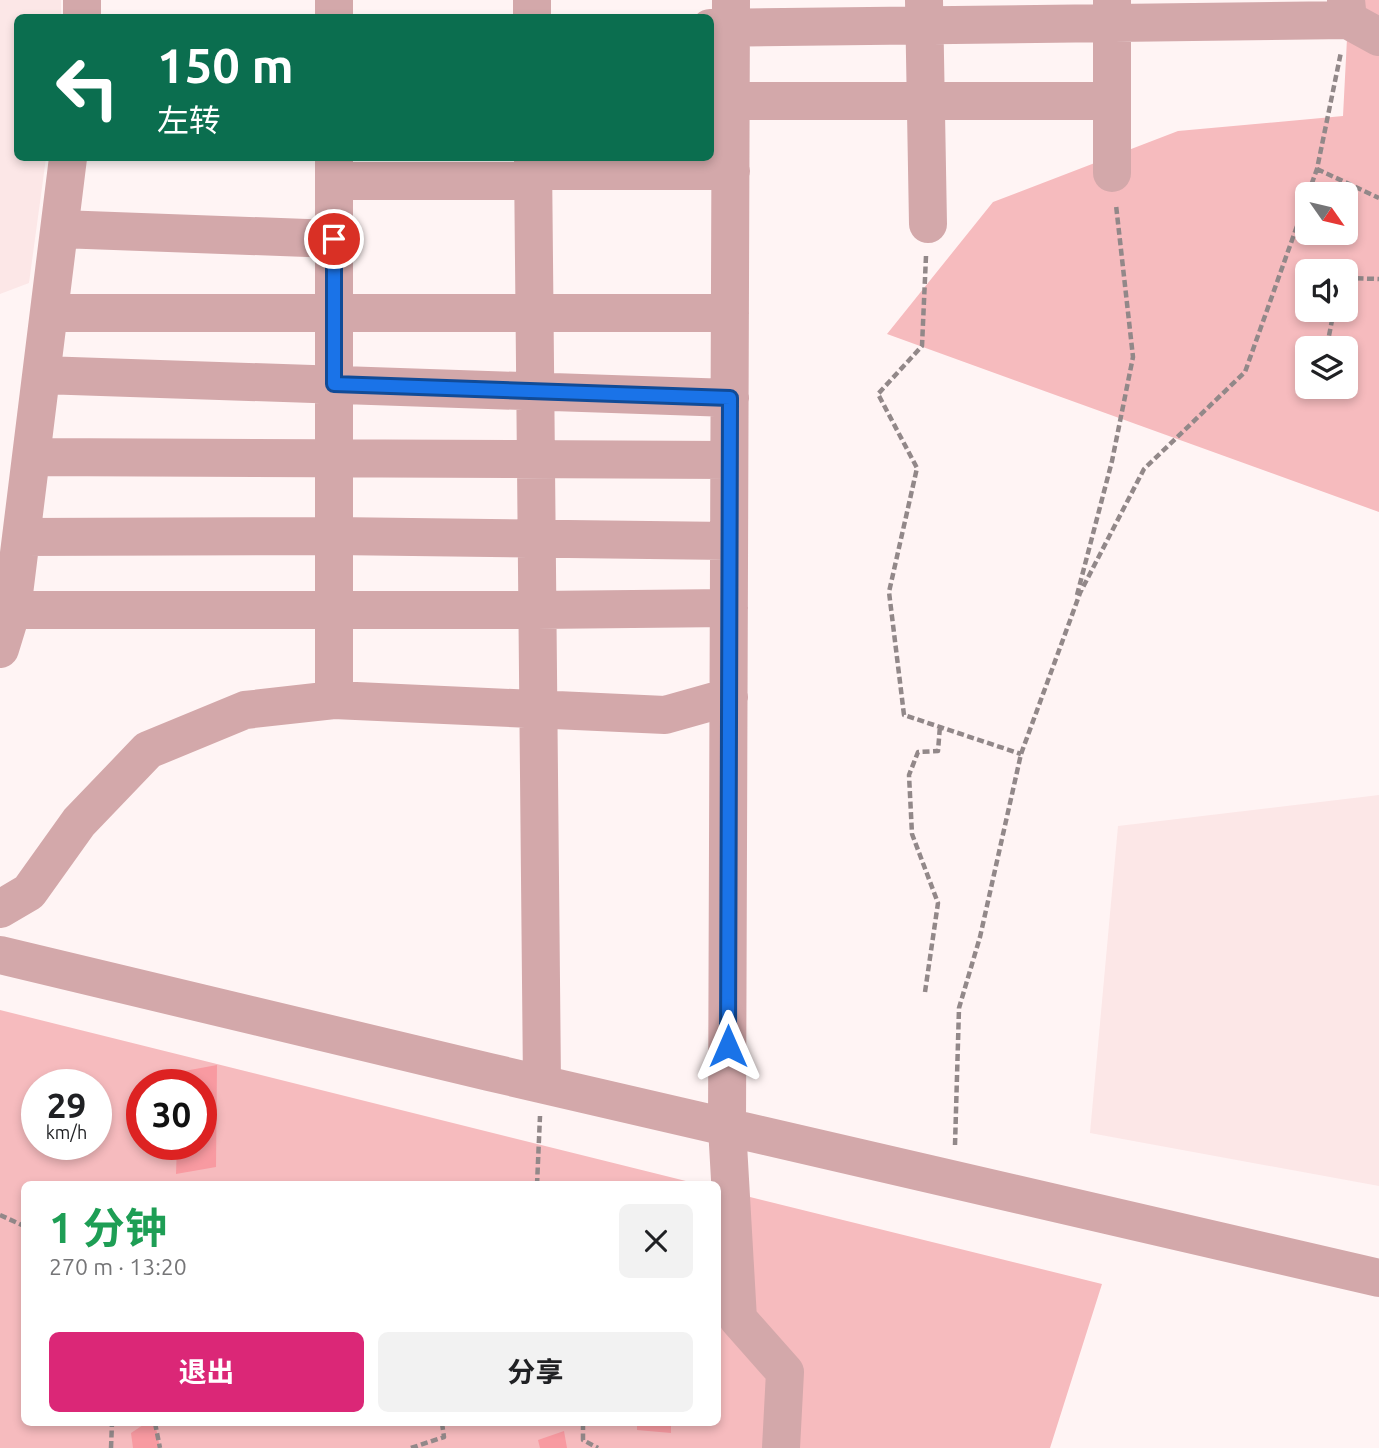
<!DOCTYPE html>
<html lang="zh">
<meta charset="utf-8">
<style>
:root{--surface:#fff;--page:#f2f2f2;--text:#202124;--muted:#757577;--accent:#db2777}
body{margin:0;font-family:Ubuntu,"Noto Sans SC",sans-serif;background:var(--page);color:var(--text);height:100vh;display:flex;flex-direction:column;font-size:26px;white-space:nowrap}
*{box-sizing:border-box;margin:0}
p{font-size:23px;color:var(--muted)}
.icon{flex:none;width:38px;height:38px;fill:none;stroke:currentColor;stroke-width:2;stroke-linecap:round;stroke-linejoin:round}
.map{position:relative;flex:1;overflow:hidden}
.details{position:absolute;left:21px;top:1181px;width:700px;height:245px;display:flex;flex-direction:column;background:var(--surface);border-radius:10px;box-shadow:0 4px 10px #0003}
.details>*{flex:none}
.top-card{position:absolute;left:14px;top:14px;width:700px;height:147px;border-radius:10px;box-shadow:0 4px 10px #0003;background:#0b6e4f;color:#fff;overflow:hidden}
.needle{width:46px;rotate:124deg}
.buttons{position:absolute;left:1295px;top:182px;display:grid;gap:14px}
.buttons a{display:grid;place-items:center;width:63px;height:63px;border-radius:10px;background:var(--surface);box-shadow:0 4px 10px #0003;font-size:35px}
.speed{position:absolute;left:21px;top:1069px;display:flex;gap:14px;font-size:35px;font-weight:700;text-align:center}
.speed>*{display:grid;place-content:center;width:91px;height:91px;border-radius:50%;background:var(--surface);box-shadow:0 4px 10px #0003;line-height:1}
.speed small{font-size:18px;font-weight:400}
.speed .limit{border:10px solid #d22;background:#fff;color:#111}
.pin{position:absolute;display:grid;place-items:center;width:60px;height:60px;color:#fff;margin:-30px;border:4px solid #fff;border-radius:50%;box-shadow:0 2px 7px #0007}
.me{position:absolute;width:77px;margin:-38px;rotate:0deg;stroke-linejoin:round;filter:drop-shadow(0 0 5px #0008)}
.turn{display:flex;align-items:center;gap:24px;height:147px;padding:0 28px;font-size:32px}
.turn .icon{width:91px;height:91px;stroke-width:2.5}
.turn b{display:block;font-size:49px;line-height:60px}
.round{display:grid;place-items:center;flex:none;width:74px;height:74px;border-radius:10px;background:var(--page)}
.summary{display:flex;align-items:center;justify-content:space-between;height:119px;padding:0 28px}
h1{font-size:42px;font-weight:700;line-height:52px;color:#1e9e55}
.button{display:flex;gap:14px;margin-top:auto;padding:14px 28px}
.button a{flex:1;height:80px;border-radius:10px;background:var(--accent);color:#fff;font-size:28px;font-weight:700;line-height:80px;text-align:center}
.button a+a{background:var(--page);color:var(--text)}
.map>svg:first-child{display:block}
.built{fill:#fce7e7}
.green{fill:#f6bbbe;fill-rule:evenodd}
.building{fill:#f89aa1}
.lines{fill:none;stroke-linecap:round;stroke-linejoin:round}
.path{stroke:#928889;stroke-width:4.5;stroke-dasharray:7 3.5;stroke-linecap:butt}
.minor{stroke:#d3a8aa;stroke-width:38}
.route-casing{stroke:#114b97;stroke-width:18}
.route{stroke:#1a73e8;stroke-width:12}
</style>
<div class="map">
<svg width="1379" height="1448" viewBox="0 0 1379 1448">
<rect width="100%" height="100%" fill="#fff4f4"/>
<path class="built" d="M0 0H61V17L18 18V158H46L29 283 0 294Z
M1379 795V1186L1090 1133 1118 826Z"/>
<path class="green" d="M1349 0H1379V512L887 334 993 202 1178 131 1343 116ZM1307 194H1346V233H1307ZM1307 271H1346V310H1307ZM1307 348H1346V387H1307Z
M0 1010 702 1185H24V1423H718V1189L1102 1284 1050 1448H0ZM37 1085H96V1144H37ZM142 1085H201V1144H142Z"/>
<path class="building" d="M217 1065 216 1167 176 1174 177 1144H201V1085H179V1072Z
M146 1423H155L160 1448H133L131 1433Z
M637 1423H671V1433L637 1430Z
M564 1431 567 1448H540L538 1440Z"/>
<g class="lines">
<path class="path" d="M1317 169 1379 198
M1308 194 1317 169 1341 52
M926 256 922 346 878 394 917 468 889 592 904 715 1021 754
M1346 278 1379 279
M1327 346 1334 310
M1077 595 1112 461 1133 357 1116 205
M925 992 938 903 912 834 909 775 918 752 938 751 940 726
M955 1145 959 1008 980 937 1021 754 1072 615 1080 593 1144 469 1245 372 1307 198
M537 1185 540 1116
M0 1215 24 1226
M155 1423 160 1448
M583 1423V1440L598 1448
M111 1448 112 1423
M411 1448 444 1437 442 1423"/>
<path class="minor" d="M82 0V18
M532 0V18
M731 0 727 1127 738 1319 785 1372 781 1448
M924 0 928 224
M1346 0 1348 20 1379 37
M334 18V0
M710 28 1348 20
M710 101H1112
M533 158 542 1084
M533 171H731
M1112 173V0
M334 181H533
M60 229 334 239
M49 313H730
M42 375 730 398
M31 457 729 460
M21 537 334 536 729 541
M12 610H537L729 608
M0 649 12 610 68 158
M334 700V158
M0 909 29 892 79 822 148 750 245 710 334 700 665 715 729 697
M0 955 489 1072 1379 1278"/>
</g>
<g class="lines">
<defs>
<path id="route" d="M334 239V384L730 398 728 1046"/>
</defs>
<use href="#route" class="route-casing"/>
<use href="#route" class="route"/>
</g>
</svg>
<div class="buttons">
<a><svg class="needle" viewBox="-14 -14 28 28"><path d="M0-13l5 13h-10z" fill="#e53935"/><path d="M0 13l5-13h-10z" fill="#757577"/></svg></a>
<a><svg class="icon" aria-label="sound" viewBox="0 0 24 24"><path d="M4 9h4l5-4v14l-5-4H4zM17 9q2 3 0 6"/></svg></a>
<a><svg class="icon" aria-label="layers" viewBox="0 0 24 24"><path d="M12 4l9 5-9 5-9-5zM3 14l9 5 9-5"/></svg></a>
</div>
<div class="speed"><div>29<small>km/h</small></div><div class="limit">30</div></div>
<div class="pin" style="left:334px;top:239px;background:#d93025"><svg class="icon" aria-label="arrive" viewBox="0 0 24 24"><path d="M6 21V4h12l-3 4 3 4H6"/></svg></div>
<svg class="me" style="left:728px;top:1046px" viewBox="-20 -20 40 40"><path d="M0-17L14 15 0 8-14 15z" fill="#1a73e8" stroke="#fff" stroke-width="4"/></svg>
<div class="top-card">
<div class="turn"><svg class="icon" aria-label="left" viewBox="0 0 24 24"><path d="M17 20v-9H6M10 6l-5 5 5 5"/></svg><div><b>150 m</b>左转</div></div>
</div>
<section class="details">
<div class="summary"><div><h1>1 分钟</h1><p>270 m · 13:20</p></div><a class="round"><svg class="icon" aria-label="close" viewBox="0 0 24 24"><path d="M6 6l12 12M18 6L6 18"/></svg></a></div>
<div class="button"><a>退出</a><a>分享</a></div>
</section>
</div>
